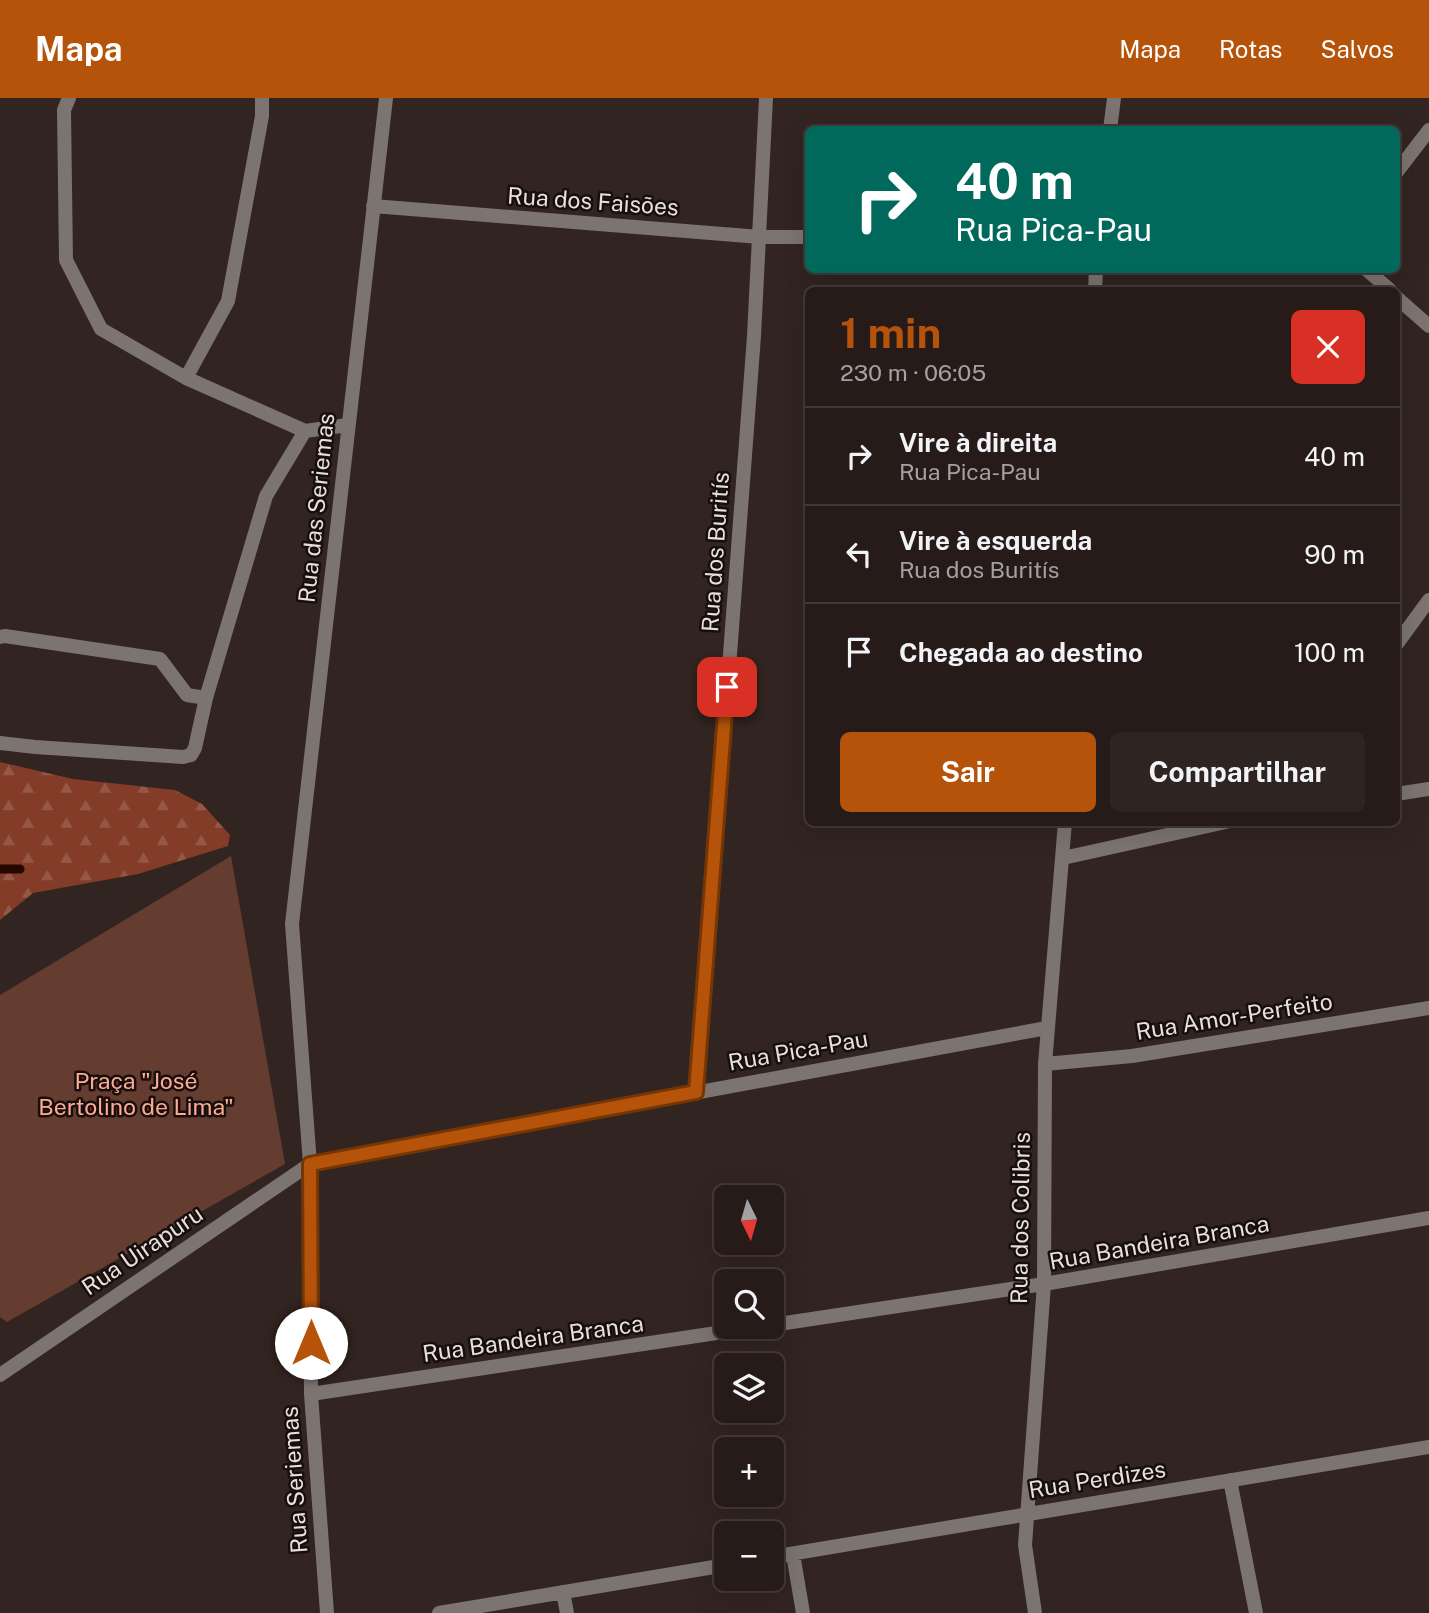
<!DOCTYPE html>
<html lang="pt">
<meta charset="utf-8">
<style>
:root{--surface:#261b18;--page:#2e2421;--text:#f1f3f6;--muted:#a4a1a2;--line:#423937;--accent:#b45309}
body{margin:0;font-family:"Public Sans",sans-serif;background:var(--page);color:var(--text);height:100vh;display:flex;flex-direction:column;font-size:26px;white-space:nowrap}
*{box-sizing:border-box;margin:0}
p{font-size:23px;color:var(--muted)}
.icon{flex:none;width:38px;height:38px;fill:none;stroke:currentColor;stroke-width:2;stroke-linecap:round;stroke-linejoin:round}
.map{position:relative;flex:1;overflow:hidden}
.side{position:absolute;left:805px;top:189px;width:595px;height:539px;display:flex;flex-direction:column;background:var(--surface);border-radius:10px;box-shadow:0 7px 28px #0002,0 0 0 2px var(--line)}
.side>*{flex:none}
.top-card{position:absolute;left:805px;top:28px;width:595px;height:147px;border-radius:10px;box-shadow:0 7px 28px #0002,0 0 0 2px var(--line);background:#00695c;color:#fff;overflow:hidden}
.needle{width:46px;rotate:175deg}
.buttons{position:absolute;left:714px;top:1087px;display:grid;gap:14px}
.buttons a{display:grid;place-items:center;width:70px;height:70px;border-radius:10px;background:var(--surface);box-shadow:0 7px 28px #0002,0 0 0 2px var(--line);font-size:35px}
.pin{position:absolute;display:grid;place-items:center;width:60px;height:60px;color:#fff;margin:-30px;border-radius:14px;box-shadow:0 4px 10px #0006}
.me{position:absolute;width:77px;margin:-38px;rotate:0deg;stroke-linejoin:round;filter:drop-shadow(0 0 5px #0008)}
.turn{display:flex;align-items:center;gap:24px;height:147px;padding:0 35px;font-size:32px}
.turn .icon{width:91px;height:91px;stroke-width:2.5}
.turn b{display:block;font-size:49px;line-height:60px}
.round{display:grid;place-items:center;flex:none;width:74px;height:74px;border-radius:10px;background:var(--page)}
.summary{display:flex;align-items:center;justify-content:space-between;height:119px;padding:0 35px}
h1{font-size:42px;font-weight:700;line-height:52px;color:var(--accent)}
.button{display:flex;gap:14px;margin-top:auto;padding:14px 35px}
.button a{flex:1;height:80px;border-radius:10px;background:var(--accent);color:#fff;font-size:28px;font-weight:700;line-height:80px;text-align:center}
.button a+a{background:var(--page);color:var(--text)}
ul{padding:0;list-style:none}
li{display:flex;align-items:center;gap:21px;height:98px;padding:0 35px;border-top:2px solid var(--line)}
li div{flex:1}
li b{display:block;font-size:26px}
li em{font-style:normal}
header{display:flex;align-items:center;gap:42px;box-sizing:border-box;height:98px;padding:0 35px;background:var(--accent);color:#fff}
header strong{font-size:33px}
nav{display:flex;gap:38px;margin-inline-start:auto;font-size:24px}
.map>svg:first-child{display:block}
.forest{fill:url(#forest-firs)}
.green{fill:#653c30}
.lines{fill:none;stroke-linecap:round;stroke-linejoin:round}
.stream{stroke:#280600;stroke-width:9}
.lane{stroke:#7b7471;stroke-width:14}
.street{stroke:#7b7471;stroke-width:14}
.route-casing{stroke:#753606;stroke-width:18}
.route{stroke:#b45309;stroke-width:12}
.labels{text-anchor:middle;dominant-baseline:central;stroke-width:5;stroke-linejoin:round;paint-order:stroke}
.street-label{font-size:23px;fill:#e9dfdc;stroke:#160f0d}
.park-label{font-size:23px;fill:#ffaa91;stroke:#160f0d}
</style>
<header>
<strong>Mapa</strong>
<nav><a>Mapa</a><a>Rotas</a><a>Salvos</a></nav>
</header>
<div class="map">
<svg width="1429" height="1515" viewBox="0 0 1429 1515">
<defs>
<pattern id="forest-firs" width="22" height="20" patternUnits="userSpaceOnUse" patternTransform="scale(1.75)"><rect width="22" height="20" fill="#833c27"/><path d="M5 1l3.5 6h-7zM16 11l3.5 6h-7z" fill="#955846"/></pattern>
</defs>
<rect width="100%" height="100%" fill="#322420"/>
<path class="forest" d="M0 664 73 681 175 692 202 706 230 737 228 748 138 776 33 795 0 822Z"/>
<path class="green" d="M231 758 285 1066 7 1224 0 1219V897Z"/>
<g class="lines">
<path class="stream" d="M0 771H20"/>
<path class="lane" d="M69 0 64 12 66 162 101 231 186 280 305 333
M186 280 228 203 262 18V0
M0 539 5 538 160 561 187 597 206 600
M0 645 35 649 183 659 191 657 195 650 206 600 266 398 305 333 348 327"/>
<path class="street" d="M1110 32 1114 0
M1396 75 1429 32
M373 108 760 139H808
M1367 172 1390 192
M1095 192 1096 172
M1396 199 1429 228
M1396 547 1429 502
M1396 696 1429 691
M1063 760 1226 724
M1045 966 1132 958 1429 910
M697 994 754 238 766 0
M772 1227 1044 1186 1429 1120
M0 1277 310 1066 1047 930
M311 1296 763 1228
M1230 1382 1256 1515
M793 1456 803 1515
M772 1459 1429 1349
M563 1494 567 1515
M327 1515 311 1296 310 1066 292 826 386 0
M439 1515 726 1467
M1035 1515 1025 1447 1044 1186 1045 966 1065 724"/>
</g>
<g class="lines">
<defs>
<path id="route" d="M311 1245 310 1066 696 994 727 589"/>
</defs>
<use href="#route" class="route-casing"/>
<use href="#route" class="route"/>
</g>
<g class="labels">
<g class="street-label">
<text transform="translate(593 103) rotate(4)">Rua dos Faisões</text>
<text transform="translate(316 410) rotate(-84)">Rua das Seriemas</text>
<text transform="translate(715 454) rotate(-86)">Rua dos Buritís</text>
<text transform="translate(1234 918) rotate(-9)">Rua Amor-Perfeito</text>
<text transform="translate(798 952) rotate(-10)">Rua Pica-Pau</text>
<text transform="translate(1020 1120) rotate(-89)">Rua dos Colibris</text>
<text transform="translate(1159 1144) rotate(-10)">Rua Bandeira Branca</text>
<text transform="translate(142 1152) rotate(-34)">Rua Uirapuru</text>
<text transform="translate(533 1240) rotate(-8)">Rua Bandeira Branca</text>
<text transform="translate(1097 1381) rotate(-9)">Rua Perdizes</text>
<text transform="translate(294 1382) rotate(-94)">Rua Seriemas</text>
</g>
<g class="park-label">
<text x="136" y="982">Praça "José<tspan x="136" dy="26">Bertolino de Lima"</tspan></text>
</g>
</g>
</svg>
<div class="buttons">
<a><svg class="needle" viewBox="-14 -14 28 28"><path d="M0-13l5 13h-10z" fill="#e53935"/><path d="M0 13l5-13h-10z" fill="#a4a1a2"/></svg></a>
<a><svg class="icon" aria-label="search" viewBox="0 0 24 24"><circle cx="10" cy="10" r="6"/><path d="M15 15l6 6"/></svg></a>
<a><svg class="icon" aria-label="layers" viewBox="0 0 24 24"><path d="M12 4l9 5-9 5-9-5zM3 14l9 5 9-5"/></svg></a>
<a>+</a>
<a>−</a>
</div>
<div class="pin" style="left:727px;top:589px;background:#d93025"><svg class="icon" aria-label="arrive" viewBox="0 0 24 24"><path d="M6 21V4h12l-3 4 3 4H6"/></svg></div>
<svg class="me" style="left:311px;top:1245px" viewBox="-20 -20 40 40"><circle r="19" fill="#fff"/><path d="M0-13L10 11 0 6-10 11z" fill="#b45309"/></svg>
<div class="top-card">
<div class="turn"><svg class="icon" aria-label="right" viewBox="0 0 24 24"><path d="M7 20v-9h11M14 6l5 5-5 5"/></svg><div><b>40 m</b>Rua Pica-Pau</div></div>
</div>
<section class="side">
<div class="summary"><div><h1>1 min</h1><p>230 m · 06:05</p></div><a class="round" style="background:#d93025;color:#fff"><svg class="icon" aria-label="close" viewBox="0 0 24 24"><path d="M6 6l12 12M18 6L6 18"/></svg></a></div>
<ul>
<li><svg class="icon" aria-label="right" viewBox="0 0 24 24"><path d="M7 20v-9h11M14 6l5 5-5 5"/></svg><div><b>Vire à direita</b><p>Rua Pica-Pau</p></div><em>40 m</em></li>
<li><svg class="icon" aria-label="left" viewBox="0 0 24 24"><path d="M17 20v-9H6M10 6l-5 5 5 5"/></svg><div><b>Vire à esquerda</b><p>Rua dos Buritís</p></div><em>90 m</em></li>
<li><svg class="icon" aria-label="arrive" viewBox="0 0 24 24"><path d="M6 21V4h12l-3 4 3 4H6"/></svg><div><b>Chegada ao destino</b></div><em>100 m</em></li>
</ul>
<div class="button"><a>Sair</a><a>Compartilhar</a></div>
</section>
</div>
